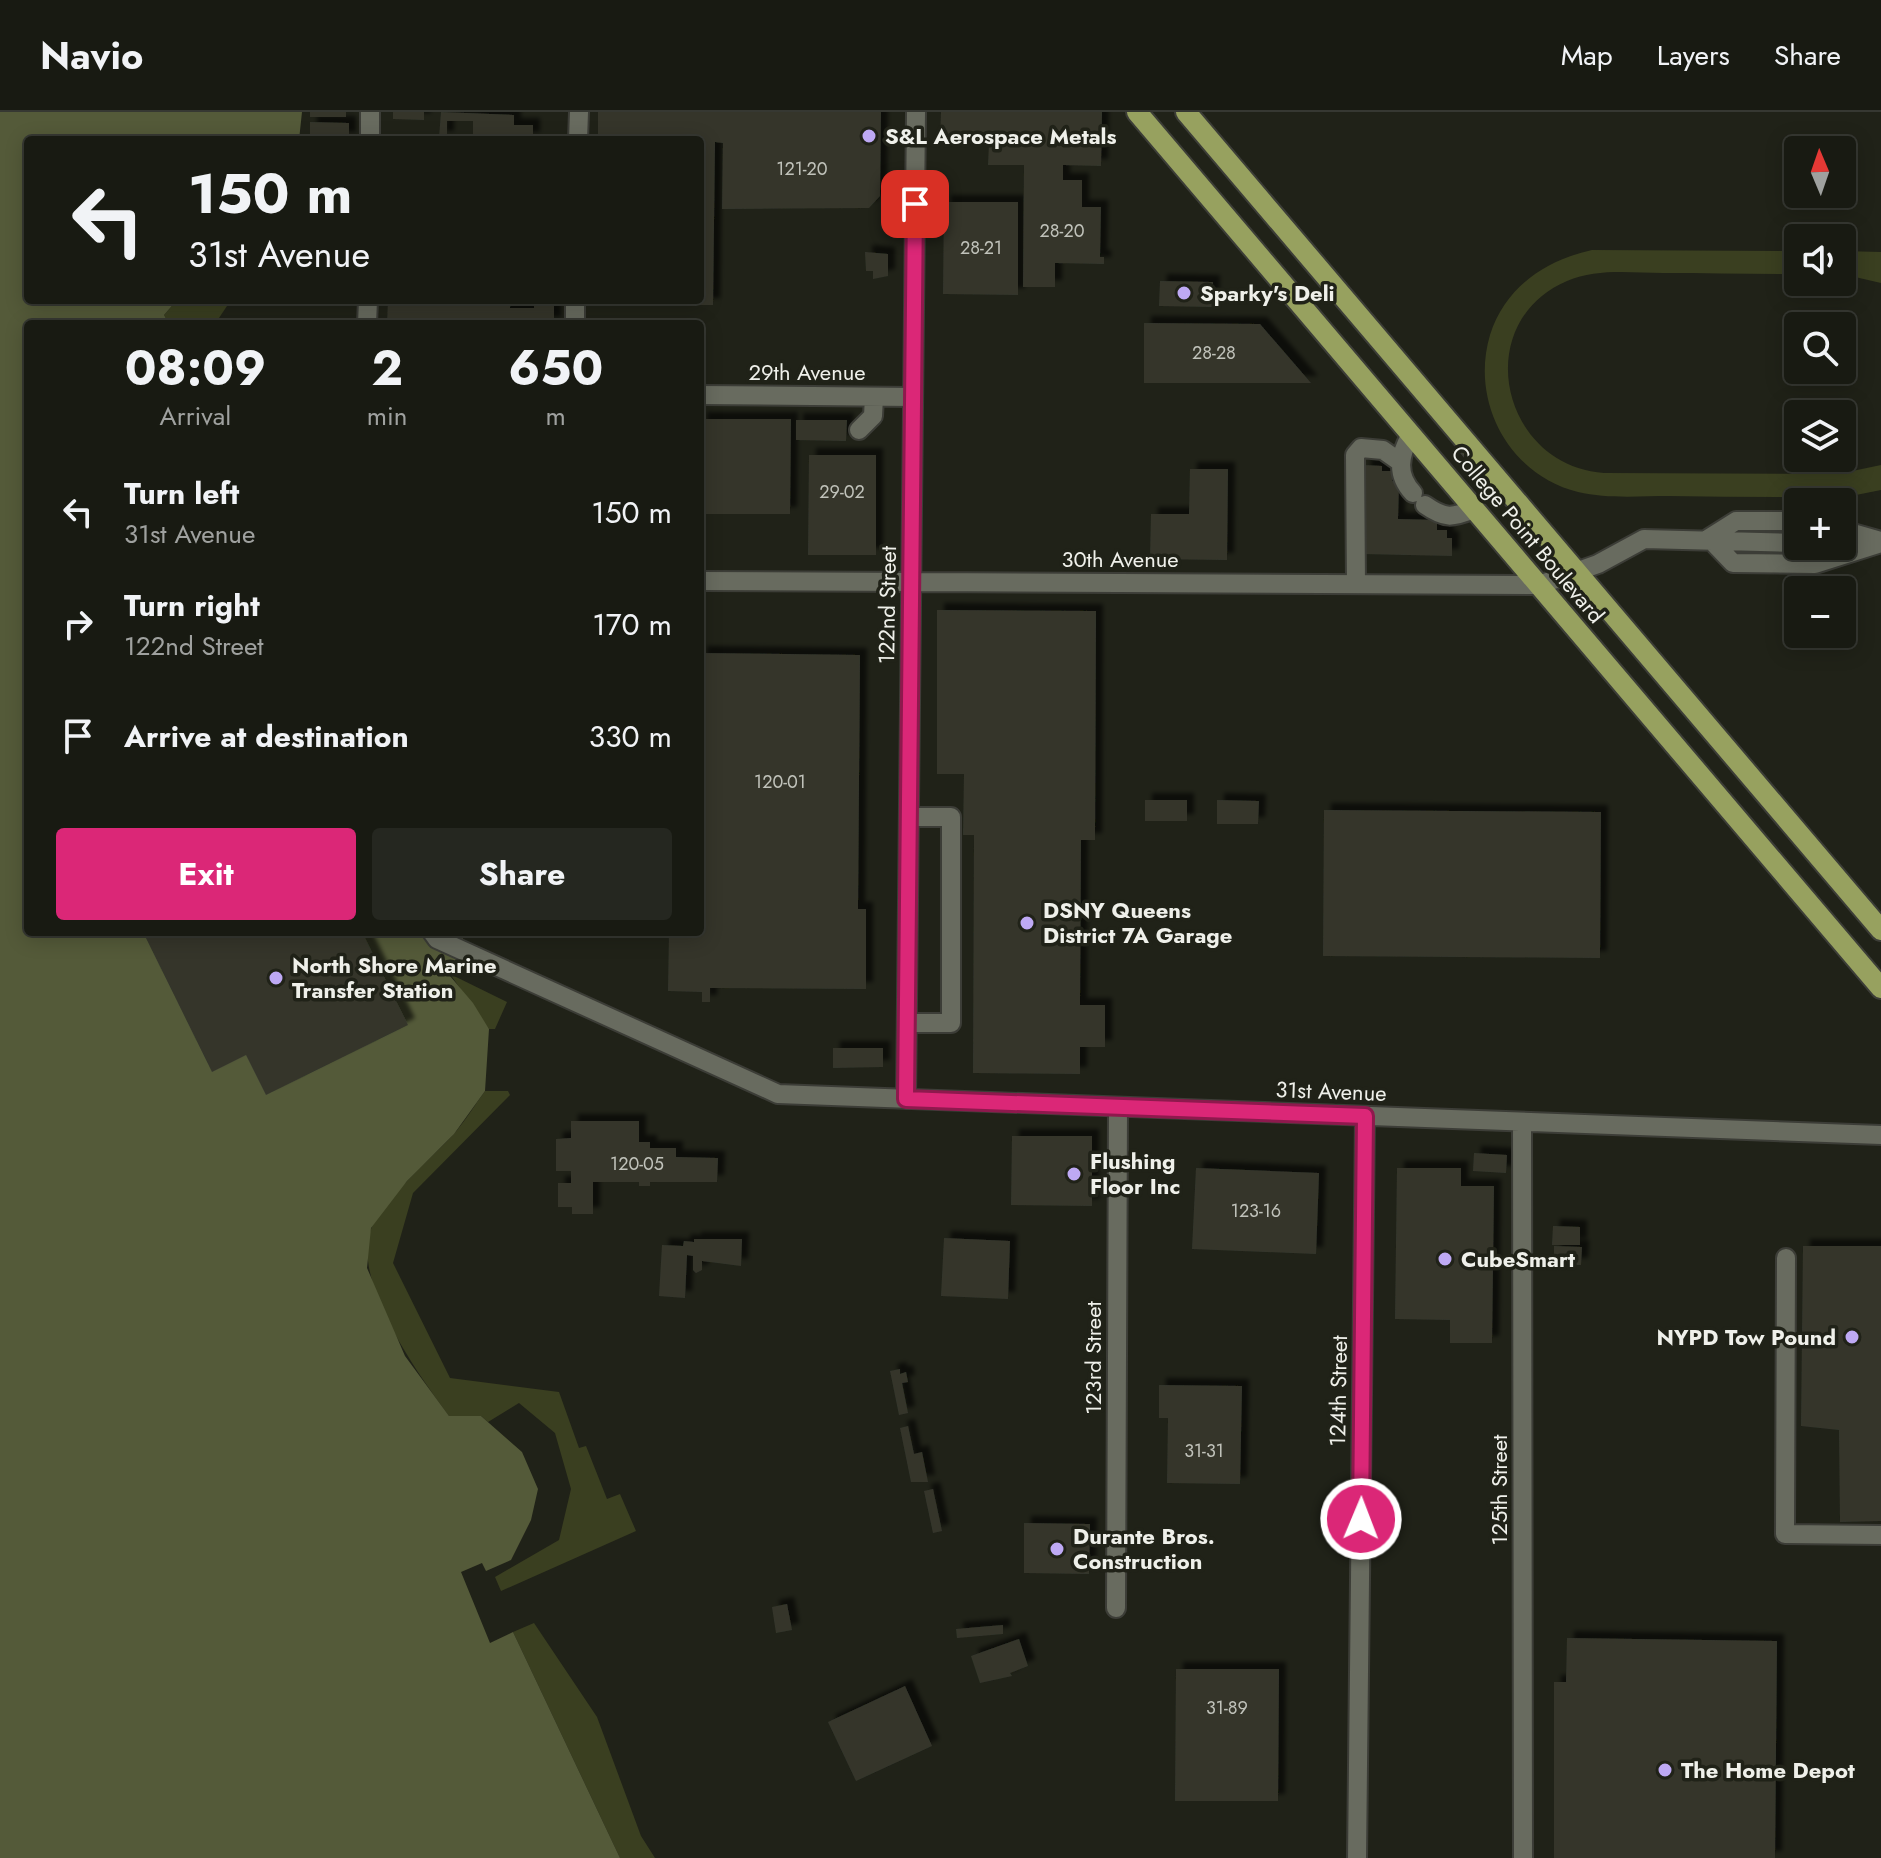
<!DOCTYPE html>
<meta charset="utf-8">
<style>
:root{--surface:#181a12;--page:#252720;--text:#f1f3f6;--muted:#9fa19f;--line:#363832;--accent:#db2777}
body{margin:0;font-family:Jost,sans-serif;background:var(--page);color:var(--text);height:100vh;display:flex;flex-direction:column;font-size:30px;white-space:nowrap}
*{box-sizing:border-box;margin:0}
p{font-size:26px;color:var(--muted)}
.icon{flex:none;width:44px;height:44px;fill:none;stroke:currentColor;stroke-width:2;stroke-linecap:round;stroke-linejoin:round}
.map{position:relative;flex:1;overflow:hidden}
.drawer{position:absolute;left:24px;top:208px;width:680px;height:616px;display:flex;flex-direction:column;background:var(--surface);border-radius:8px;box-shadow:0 4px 20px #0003,0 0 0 2px var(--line)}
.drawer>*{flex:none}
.guide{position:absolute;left:24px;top:24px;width:680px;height:168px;border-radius:8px;box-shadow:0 4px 20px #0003,0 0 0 2px var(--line);background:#181a12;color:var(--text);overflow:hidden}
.needle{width:52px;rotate:358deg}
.buttons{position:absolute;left:1784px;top:24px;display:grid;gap:16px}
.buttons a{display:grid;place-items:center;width:72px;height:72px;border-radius:8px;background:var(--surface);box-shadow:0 4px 20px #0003,0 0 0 2px var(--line);font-size:40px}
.pin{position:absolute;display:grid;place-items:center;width:68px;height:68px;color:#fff;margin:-34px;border-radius:16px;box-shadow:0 4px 12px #0006}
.me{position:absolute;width:88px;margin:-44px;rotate:1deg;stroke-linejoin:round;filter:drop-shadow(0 0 6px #0008)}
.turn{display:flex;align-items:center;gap:28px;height:168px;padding:0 32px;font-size:36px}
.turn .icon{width:104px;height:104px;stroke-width:2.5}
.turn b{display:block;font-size:56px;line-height:68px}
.eta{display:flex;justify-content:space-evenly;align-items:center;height:136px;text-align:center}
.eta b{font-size:48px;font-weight:700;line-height:56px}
.button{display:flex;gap:16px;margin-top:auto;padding:16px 32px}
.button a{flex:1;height:92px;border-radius:8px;background:var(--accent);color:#fff;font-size:32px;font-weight:700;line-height:92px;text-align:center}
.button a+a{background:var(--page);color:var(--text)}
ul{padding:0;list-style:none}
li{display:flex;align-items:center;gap:24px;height:112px;padding:0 32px}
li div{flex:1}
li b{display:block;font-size:30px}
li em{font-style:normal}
header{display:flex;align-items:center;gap:48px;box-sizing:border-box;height:112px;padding:0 40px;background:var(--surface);border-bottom:2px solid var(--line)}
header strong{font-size:38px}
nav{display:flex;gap:44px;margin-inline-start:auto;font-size:28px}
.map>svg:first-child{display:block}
.green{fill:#3a3f20}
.water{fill:#545a39}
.building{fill:#34362c;filter:url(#shadow)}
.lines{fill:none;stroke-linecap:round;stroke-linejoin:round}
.minor-casing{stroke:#3c3d37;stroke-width:22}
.major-casing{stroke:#3c3d37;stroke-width:24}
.minor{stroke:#686b5f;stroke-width:18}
.major{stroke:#97a15f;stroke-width:20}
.route-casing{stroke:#8e194d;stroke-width:20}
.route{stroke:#db2777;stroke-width:14}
.poi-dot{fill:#bea9f4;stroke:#202218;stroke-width:3}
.labels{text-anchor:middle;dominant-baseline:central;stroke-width:7;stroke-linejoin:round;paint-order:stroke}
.number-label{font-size:18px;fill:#c0c2ba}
.poi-label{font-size:22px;font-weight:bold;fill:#eff0ea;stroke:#202218;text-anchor:start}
.street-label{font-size:22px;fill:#eff0ea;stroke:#202218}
</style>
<header>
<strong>Navio</strong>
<nav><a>Map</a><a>Layers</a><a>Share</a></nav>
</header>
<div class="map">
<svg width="1881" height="1746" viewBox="0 0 1881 1746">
<defs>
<filter id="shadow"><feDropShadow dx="7" dy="-7" stdDeviation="2" flood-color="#0009"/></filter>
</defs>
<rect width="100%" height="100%" fill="#202218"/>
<path class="green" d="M1592 138 1798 139V162C1753 162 1708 161 1663 161 1632 161 1597 156 1567 169 1469 211 1501 354 1604 361L1838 362 1881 353V378L1846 385C1787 385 1728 385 1669 384 1640 384 1607 387 1578 380 1509 363 1470 290 1490 223 1505 175 1546 148 1592 138Z
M1842 139 1881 140V171L1842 162Z
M177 188H231L215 212H169L164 203Z
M450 862 507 890 495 917H489Z
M485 979H508L510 983 413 1081 393 1151 450 1266 559 1280 579 1336 586 1334 607 1387 620 1382 636 1419 501 1479 495 1465 559 1428 571 1377 555 1321 519 1291 488 1310 481 1304H449C419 1263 351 1170 371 1117 380 1091 432 1045 452 1024 464 1011 474 994 485 979Z
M534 1511 597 1605 641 1724 655 1746H620L513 1520Z"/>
<path class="water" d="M0 0H302L299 28H28V188H177L164 203 169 212H28V820H465L450 864 473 891 489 917 485 979 454 1022 407 1069 371 1116 367 1156 405 1244 449 1304H481L522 1340 538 1377 531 1408 511 1448 486 1459 482 1451 461 1460 490 1531 513 1520 620 1746H0Z"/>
<path class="building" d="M310 0H346V5H310Z
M393 0H424V8L393 7Z
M441 0 514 3V13H533V27L473 28V9H447V26H439Z
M598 0H881L880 84 869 96 722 97 723 31 715 30 713 193H597V188H700V28H598Z
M941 0H1102L1101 54 1063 53V68H1082V95H1101L1100 145H1104V152L1055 151V175H1023L1024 53H988L989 32 940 31Z
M310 10 349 11V27L310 26Z
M944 90H1018V183L943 182Z
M865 140 888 142V164L873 167V159H866Z
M1160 169 1213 170 1212 195 1159 194Z
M388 188H511L510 196H534V188H554V212H387Z
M1144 211 1260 212 1311 271H1144Z
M700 307H791L790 402H700Z
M796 308H847L846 329 796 328Z
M809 343H876V443H808Z
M1364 353 1382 354V359H1392V369L1399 370 1398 407 1437 408V418H1447V426H1452V444L1363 442Z
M1190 357H1228L1227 448 1150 447 1151 402H1189Z
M937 498 1096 499 1095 728H1081L1080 893H1105V935H1080V962L973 961 974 723H963L964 662H937Z
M700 541 860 543 858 797H866V877L710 876V890H702V880L668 879 669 820H700Z
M1145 688H1187V709H1145Z
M1217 688 1259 689 1258 712H1217Z
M1324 698 1601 700 1600 846 1323 844Z
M143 820H362L408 913 266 983 246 943 212 960Z
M833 936H883V955L833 956Z
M571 1009H639V1030H650V1036H676V1045L718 1046 717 1070H650V1074H639V1070H593V1102H572V1095H558V1071H571V1059H556V1027L571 1026Z
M1012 1024H1092V1094L1011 1093Z
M1474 1041 1507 1043 1506 1061 1473 1059Z
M1196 1056 1319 1061 1316 1142 1192 1137Z
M1397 1056H1461V1074H1494L1492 1231H1450V1208L1395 1207Z
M1553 1114 1580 1115V1133H1552Z
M944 1126 1010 1129 1008 1187 941 1184Z
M694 1127H742L741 1154 702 1149V1158L696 1161 693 1158V1144L687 1143 685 1186 659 1184 662 1133 683 1134 684 1129 694 1130Z
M1554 1134 1582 1135 1581 1153 1554 1152Z
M1803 1134H1881V1409L1840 1410 1839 1318 1801 1314Z
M900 1257V1262L906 1260 908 1270 902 1271 908 1301 899 1303 890 1259Z
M1159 1273 1242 1274 1240 1372 1167 1371 1168 1306H1159Z
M908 1314 914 1342 922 1340 928 1370H911L900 1316Z
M933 1377 942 1419 933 1421 924 1379Z
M1024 1411 1090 1412 1089 1462 1024 1461Z
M787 1492 792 1518 776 1521 772 1495Z
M1003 1513V1522L957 1526 956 1517Z
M1567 1526 1777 1529 1775 1746H1554V1570H1566Z
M1019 1527 1028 1554 1010 1561 1012 1564 980 1571 971 1544Z
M1176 1557H1279L1278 1689H1175Z
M905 1574 932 1634 856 1669 828 1610Z"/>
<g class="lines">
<defs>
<path id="minor" d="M370 28V0
M578 28 579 0
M367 212 368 188
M575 212V188
M700 283 913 285
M859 318 873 304 874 285
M1411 323C1399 343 1396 363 1413 381
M1425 393C1445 407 1452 406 1474 397
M1842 418 1881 429
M1709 426 1733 451 1815 452 1881 431
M1709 426 1736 409H1798
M700 469 1539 473 1598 452 1644 427 1798 431
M1356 472 1355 343 1361 336 1383 338 1400 350
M432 820 437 827 778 982 1881 1023
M907 911H951V705H909
M906 987 916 0
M1522 1010 1523 1746
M1786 1146 1785 1422 1881 1423
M1116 1496 1118 995
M1357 1746 1365 1004"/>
<path id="major" d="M1137 0 1881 876
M1186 0 1881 818"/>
</defs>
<use href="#minor" class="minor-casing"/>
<use href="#major" class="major-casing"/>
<use href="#minor" class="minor"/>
<use href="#major" class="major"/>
</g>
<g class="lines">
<defs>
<path id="route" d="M915 92 906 987 1365 1004 1361 1407"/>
</defs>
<use href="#route" class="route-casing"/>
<use href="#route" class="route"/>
</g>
<g class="poi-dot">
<circle cx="869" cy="24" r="8"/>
<circle cx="1184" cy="181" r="8"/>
<circle cx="1027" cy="811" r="8"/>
<circle cx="276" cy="866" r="8"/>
<circle cx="1074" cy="1062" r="8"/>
<circle cx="1445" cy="1147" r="8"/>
<circle cx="1852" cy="1225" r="8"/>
<circle cx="1057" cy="1437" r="8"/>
<circle cx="1665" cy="1658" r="8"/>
</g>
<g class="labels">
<g class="number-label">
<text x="802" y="57">121-20</text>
<text x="1062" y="119">28-20</text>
<text x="981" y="136">28-21</text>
<text x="1214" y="241">28-28</text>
<text x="842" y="380">29-02</text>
<text x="780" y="670">120-01</text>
<text x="637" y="1052">120-05</text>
<text x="1256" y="1099">123-16</text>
<text x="1204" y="1339">31-31</text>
<text x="1227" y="1596">31-89</text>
</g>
<g class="poi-label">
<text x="885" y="24">S&amp;L Aerospace Metals</text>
<text x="1200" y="181">Sparky's Deli</text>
<text x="1043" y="798">DSNY Queens<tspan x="1043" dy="25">District 7A Garage</tspan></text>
<text x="292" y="853">North Shore Marine<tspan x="292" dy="25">Transfer Station</tspan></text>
<text x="1090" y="1049">Flushing<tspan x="1090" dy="25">Floor Inc</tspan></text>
<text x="1461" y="1147">CubeSmart</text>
<text x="1836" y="1225" text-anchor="end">NYPD Tow Pound</text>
<text x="1073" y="1424">Durante Bros.<tspan x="1073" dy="25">Construction</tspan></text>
<text x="1681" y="1658">The Home Depot</text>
</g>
<g class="street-label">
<text x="807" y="260">29th Avenue</text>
<text transform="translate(1528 422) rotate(50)">College Point Boulevard</text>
<text x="1120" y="447">30th Avenue</text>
<text transform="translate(887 493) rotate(-89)">122nd Street</text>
<text transform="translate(1331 979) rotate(2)">31st Avenue</text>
<text transform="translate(1093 1246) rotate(-90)">123rd Street</text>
<text transform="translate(1338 1279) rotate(-89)">124th Street</text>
<text transform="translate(1499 1378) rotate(-90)">125th Street</text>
</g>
</g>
</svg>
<div class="buttons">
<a><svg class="needle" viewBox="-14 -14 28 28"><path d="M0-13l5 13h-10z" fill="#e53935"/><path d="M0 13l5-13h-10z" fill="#9fa19f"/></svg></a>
<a><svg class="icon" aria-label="sound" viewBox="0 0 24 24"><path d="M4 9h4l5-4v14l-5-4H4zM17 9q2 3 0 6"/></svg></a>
<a><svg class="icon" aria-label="search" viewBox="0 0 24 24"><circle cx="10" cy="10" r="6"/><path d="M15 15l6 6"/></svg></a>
<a><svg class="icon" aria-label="layers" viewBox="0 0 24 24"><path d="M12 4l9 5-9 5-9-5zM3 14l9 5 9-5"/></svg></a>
<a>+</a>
<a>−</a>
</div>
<div class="pin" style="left:915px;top:92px;background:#d93025"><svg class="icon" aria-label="arrive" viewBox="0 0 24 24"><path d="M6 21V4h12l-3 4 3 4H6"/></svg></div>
<svg class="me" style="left:1361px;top:1407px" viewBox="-20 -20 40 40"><circle r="17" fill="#db2777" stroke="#fff" stroke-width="3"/><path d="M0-11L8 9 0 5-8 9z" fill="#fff"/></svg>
<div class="guide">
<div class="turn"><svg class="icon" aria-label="left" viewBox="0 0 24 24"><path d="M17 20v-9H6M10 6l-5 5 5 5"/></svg><div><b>150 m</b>31st Avenue</div></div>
</div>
<section class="drawer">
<div class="eta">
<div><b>08:09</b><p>Arrival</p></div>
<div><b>2</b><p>min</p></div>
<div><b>650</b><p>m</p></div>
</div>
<ul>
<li><svg class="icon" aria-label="left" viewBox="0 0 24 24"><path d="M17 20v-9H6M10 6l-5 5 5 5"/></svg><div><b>Turn left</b><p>31st Avenue</p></div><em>150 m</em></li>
<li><svg class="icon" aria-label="right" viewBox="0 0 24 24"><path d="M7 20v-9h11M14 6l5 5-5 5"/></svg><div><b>Turn right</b><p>122nd Street</p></div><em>170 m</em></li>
<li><svg class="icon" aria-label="arrive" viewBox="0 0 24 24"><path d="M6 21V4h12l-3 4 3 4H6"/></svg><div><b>Arrive at destination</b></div><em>330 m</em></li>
</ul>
<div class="button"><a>Exit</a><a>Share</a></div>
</section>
</div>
